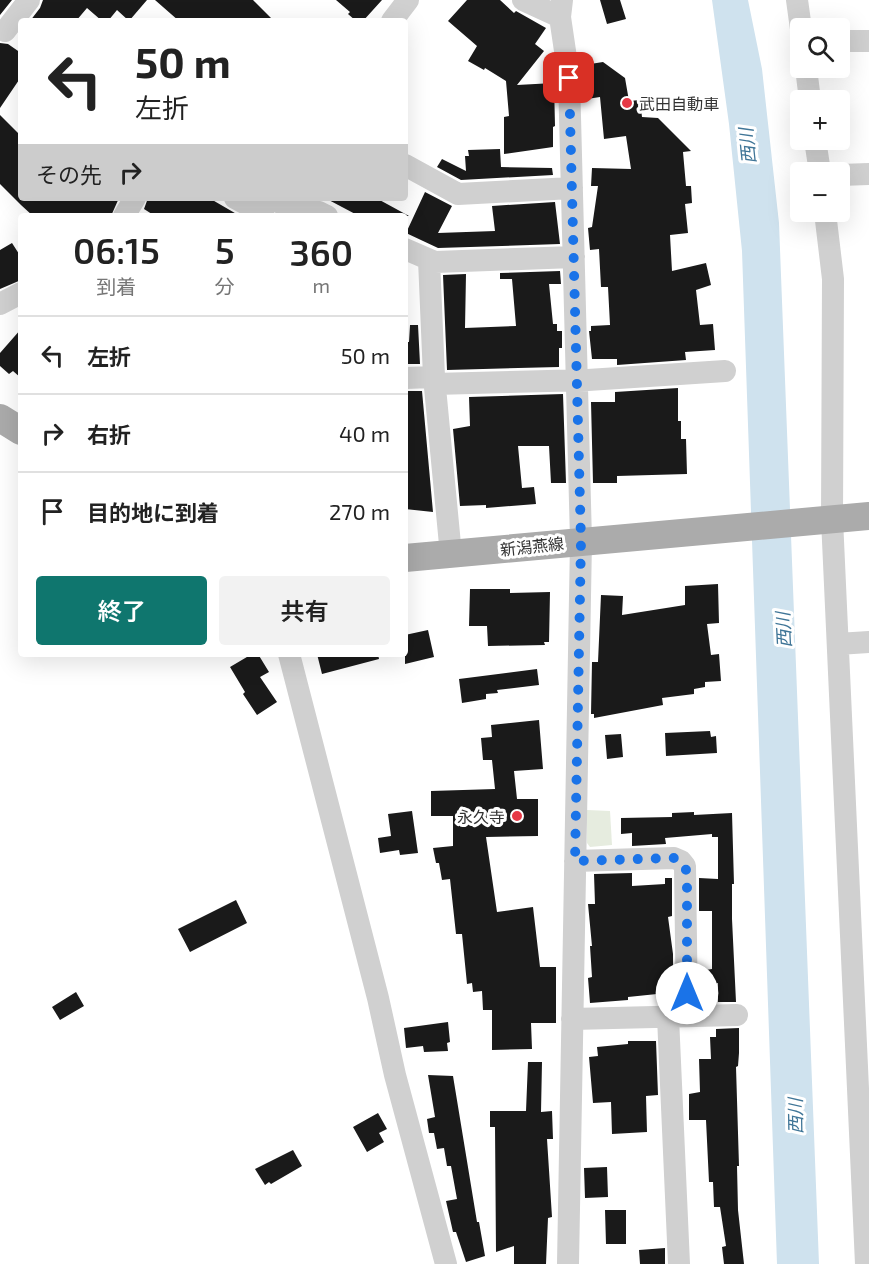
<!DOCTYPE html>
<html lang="ja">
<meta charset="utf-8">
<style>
:root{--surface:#fff;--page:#f2f2f2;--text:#222;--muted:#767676;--line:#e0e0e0;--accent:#0f766e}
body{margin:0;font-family:"Exo 2","Noto Sans JP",sans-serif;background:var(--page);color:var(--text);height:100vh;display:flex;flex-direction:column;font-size:22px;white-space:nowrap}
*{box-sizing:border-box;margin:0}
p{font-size:20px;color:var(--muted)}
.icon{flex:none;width:33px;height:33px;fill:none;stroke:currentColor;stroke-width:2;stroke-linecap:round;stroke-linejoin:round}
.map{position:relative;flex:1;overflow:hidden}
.details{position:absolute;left:18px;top:213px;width:390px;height:444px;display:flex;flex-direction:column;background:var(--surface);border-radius:6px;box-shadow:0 6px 24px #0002}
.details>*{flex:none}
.hud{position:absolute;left:18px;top:18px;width:390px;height:183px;border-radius:6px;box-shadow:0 6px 24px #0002;background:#fff;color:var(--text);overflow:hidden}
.buttons{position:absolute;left:790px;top:18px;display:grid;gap:12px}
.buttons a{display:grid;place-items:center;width:60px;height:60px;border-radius:6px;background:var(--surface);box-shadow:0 6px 24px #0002;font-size:30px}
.pin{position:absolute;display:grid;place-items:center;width:51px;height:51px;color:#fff;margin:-26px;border-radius:12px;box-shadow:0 3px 9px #0006}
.me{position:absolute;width:66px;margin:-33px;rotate:0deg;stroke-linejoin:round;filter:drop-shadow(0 0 4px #0008)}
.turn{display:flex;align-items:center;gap:21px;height:126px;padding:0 18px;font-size:27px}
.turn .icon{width:78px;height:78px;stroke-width:2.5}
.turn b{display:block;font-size:42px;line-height:51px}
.then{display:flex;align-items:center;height:57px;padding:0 18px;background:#0003;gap:12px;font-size:22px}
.eta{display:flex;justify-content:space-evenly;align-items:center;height:102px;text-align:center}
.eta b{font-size:36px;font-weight:600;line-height:42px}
.action{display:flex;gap:12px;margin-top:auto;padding:12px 18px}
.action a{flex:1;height:69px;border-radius:6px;background:var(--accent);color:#fff;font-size:24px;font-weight:600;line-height:69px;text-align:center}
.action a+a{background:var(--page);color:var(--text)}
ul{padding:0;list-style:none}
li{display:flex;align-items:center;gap:18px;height:78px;padding:0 18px;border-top:2px solid var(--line)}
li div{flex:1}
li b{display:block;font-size:22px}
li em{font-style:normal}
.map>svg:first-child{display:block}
.green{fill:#e6ecdf}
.water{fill:#cfe2ee}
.building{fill:#1a1a1a}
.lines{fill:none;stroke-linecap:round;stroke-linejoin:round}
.minor{stroke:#d0d0d0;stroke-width:22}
.major{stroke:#ababab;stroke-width:28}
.route{stroke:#1a73e8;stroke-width:10;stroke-dasharray:0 18}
.poi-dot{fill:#e63946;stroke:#fff;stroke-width:2}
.labels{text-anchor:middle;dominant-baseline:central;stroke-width:6;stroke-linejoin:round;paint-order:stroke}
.poi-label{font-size:16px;fill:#333;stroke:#fff;text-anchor:start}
.street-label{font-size:16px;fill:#333;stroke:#fff}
.water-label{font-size:18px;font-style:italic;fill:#3f7597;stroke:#fff}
</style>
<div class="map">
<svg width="869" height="1264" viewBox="0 0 869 1264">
<rect width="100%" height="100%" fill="#fff"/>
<path class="green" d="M587 810 610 811 612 845 590 847 587 843Z"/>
<path class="water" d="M712 0H748L762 69 779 223 819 1264H777L742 251 729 124Z"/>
<path class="building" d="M0 0H12L0 15Z
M43 0H147L129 21 117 10 108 21H102L87 8 76 21H30L40 8Z
M155 0H253L274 21H179Z
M336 0H382L363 21H356L348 14 350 12Z
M467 0H500L514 13 516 11 546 28 535 44 544 51 517 85 554 83 555 126 553 127V147L504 154V117L509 116 506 81 485 68 484 70 468 61 477 46 448 21Z
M600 0H620L626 19 607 24Z
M0 43 8 44 21 53V77L0 108Z
M603 62 625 78 629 101 640 100 642 117 658 118 691 151 683 152 686 186H691L692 203 685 204 688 233 670 235 672 271 706 263 711 285 696 290 700 325 713 324 715 350 685 352 686 360 617 365V359H592L589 331H591V326L610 325 608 287H601L599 249 590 250 588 228 592 227 598 186H591L592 168 631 169 626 136 604 139 600 97 587 99 584 65Z
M0 115 21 136V198H119L111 216H33L21 205 0 184Z
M500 149 501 167 552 168 553 175 461 180 437 167 442 159 466 171 465 156H469L468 150Z
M425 192 452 206 438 233 495 231 492 206 555 202 560 244 438 248 406 233Z
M148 198H209L240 216H155L144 209Z
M325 198H376L409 216H359Z
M12 243 21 257V280L0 289V250Z
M560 271 561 284H549L553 324H557V331H562V348H559V367L447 370 443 275 466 274 465 328 516 326 512 279H500V273Z
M410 325H418L420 364H405V342H409Z
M21 329V378L13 371 9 374 0 366V353Z
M678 388V421H681V439H686L687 474 617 476V483H593L591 402H615V392Z
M405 391H422L433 512 405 509Z
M563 394 566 483H551L549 446H518L522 488 534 487 536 504 486 508V505L460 506 453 429 470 426 469 397Z
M718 584 719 623 707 624 711 655 719 654 721 681 705 682V687L694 689V694L662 698 663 705 594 718V714H591L592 662H598L601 595 623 596 622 615 685 605V586Z
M470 589H510V593L550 592 549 642H544L545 645 488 646 487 626H469Z
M428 630 434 657 405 664V635Z
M252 654H258L269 672 260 677 277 702 257 715 243 694 245 692 230 667Z
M317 654H378L379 659 322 674Z
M537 669 539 685 497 690 498 693 486 694V699L462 703 459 679Z
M539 720 543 769 514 771 517 799H538V836L486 837 497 912 533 907 540 967H556V1023H531L532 1049 492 1050V1010H483L482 991 473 992 472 983 467 984 462 934H456L450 879 442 880 439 863H436L433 848 453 846V816H431V791L495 789 492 760H483L481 738 492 737 491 725Z
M710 731 711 737 716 736 717 753 666 756 665 733Z
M621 734 623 757 607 759 605 735Z
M412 811 418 853 400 855 399 850 380 853 378 838 391 836 388 814Z
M694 812V815L732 813 734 884H732V919L736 1002H718V983L700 986V971L712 969V911H699V878L718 879V837H712V834L665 838 666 844 632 846V833L621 834V818L672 817V813Z
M632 873V886L665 884V878H672V916L668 917 673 954V999L658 1000 657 994 628 997V1000L590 1003 588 978 592 977 590 946H592L588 904H595L594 874Z
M236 900 247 923 190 952 178 929Z
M76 992 84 1006 60 1020 52 1007Z
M448 1022 450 1042 447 1043 448 1051 424 1052 423 1046 406 1048 404 1028Z
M739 1028V1053L738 1066 736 1067 739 1166H737L738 1210 744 1264H724L722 1247 726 1246 720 1207H714L713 1182H709L706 1120H689V1094L700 1092 699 1059H711L710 1037H716V1029Z
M628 1041H656L658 1095 646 1096 647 1132 612 1134 611 1102 593 1103 589 1057 598 1056 597 1047 628 1044Z
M528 1062H542L541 1112 552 1111 553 1139H547L552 1217 548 1218 546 1264H514V1246L496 1252 495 1127H490V1111H526Z
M428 1075 453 1076 477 1222H479L485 1256 466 1262 456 1232H453L446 1201 457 1199 451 1166H447L444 1148 437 1149 434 1133H429L427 1119 435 1117Z
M378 1113 387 1129 379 1133 384 1142 367 1152 353 1127Z
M293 1150 302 1166 271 1184 269 1182 265 1185 255 1169Z
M607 1167 608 1197 585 1198 584 1168Z
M605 1210H626V1244H606Z
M665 1248V1264H640L639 1250Z"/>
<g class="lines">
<path class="minor" d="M523 0 560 17
M562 0 560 17 569 78 581 541 568 1264
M797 0 801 29
M392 21 408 0
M5 31 29 0
M840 41H869
M806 68 810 100
M815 140 820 172
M405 165 458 194 572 188
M840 175 869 174
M235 198 263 213
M271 199 298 210 319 212 327 216
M825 212 833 279 832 519 866 1264
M124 216 135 198
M405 249 435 262 574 257
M429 260 434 377 451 555
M0 304 21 293
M405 378 434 377
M434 384 588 380 725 371
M838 644 869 642
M289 654 378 998 395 1075 446 1264
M575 861 674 858 681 861 685 866 687 1016
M668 1017 679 1264
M572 1019 737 1015"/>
<path class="major" d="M0 418 21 431
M405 558 869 516"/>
</g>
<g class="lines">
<path class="route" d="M569 78 581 541 575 861 674 858C683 861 685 865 687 874V993"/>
</g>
<g class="poi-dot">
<circle cx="627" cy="103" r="6"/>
<circle cx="517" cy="816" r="6"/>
</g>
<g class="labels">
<g class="poi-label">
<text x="639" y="103">武田自動車</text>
<text x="505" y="816" text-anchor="end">永久寺</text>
</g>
<g class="street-label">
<text transform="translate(532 546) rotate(-6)">新潟燕線</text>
</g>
<g class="water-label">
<text transform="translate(747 146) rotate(-96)">西川</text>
<text transform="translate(783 630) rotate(-93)">西川</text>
<text transform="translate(795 1116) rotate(-91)">西川</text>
</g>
</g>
</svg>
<div class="buttons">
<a><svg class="icon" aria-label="search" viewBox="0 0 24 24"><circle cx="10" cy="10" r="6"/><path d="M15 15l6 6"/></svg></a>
<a>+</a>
<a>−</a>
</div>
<div class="pin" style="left:569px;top:78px;background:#d93025"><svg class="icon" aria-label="arrive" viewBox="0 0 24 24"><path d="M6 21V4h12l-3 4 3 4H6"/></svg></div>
<svg class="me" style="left:687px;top:993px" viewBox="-20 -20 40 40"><circle r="19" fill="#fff"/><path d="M0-13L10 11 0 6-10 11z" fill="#1a73e8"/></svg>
<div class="hud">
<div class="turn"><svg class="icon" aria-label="left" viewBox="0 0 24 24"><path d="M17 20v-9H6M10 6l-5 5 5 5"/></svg><div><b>50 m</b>左折</div></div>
<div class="then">その先<svg class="icon" aria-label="right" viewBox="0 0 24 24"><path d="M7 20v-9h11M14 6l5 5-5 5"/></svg></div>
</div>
<section class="details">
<div class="eta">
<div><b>06:15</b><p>到着</p></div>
<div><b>5</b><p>分</p></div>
<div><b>360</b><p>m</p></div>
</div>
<ul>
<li><svg class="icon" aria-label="left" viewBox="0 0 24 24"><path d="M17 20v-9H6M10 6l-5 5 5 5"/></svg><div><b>左折</b></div><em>50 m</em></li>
<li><svg class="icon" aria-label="right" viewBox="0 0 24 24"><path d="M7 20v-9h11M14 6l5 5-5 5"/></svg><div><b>右折</b></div><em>40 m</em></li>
<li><svg class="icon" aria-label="arrive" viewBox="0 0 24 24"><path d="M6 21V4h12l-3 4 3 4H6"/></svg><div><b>目的地に到着</b></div><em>270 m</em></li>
</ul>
<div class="action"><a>終了</a><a>共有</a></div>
</section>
</div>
